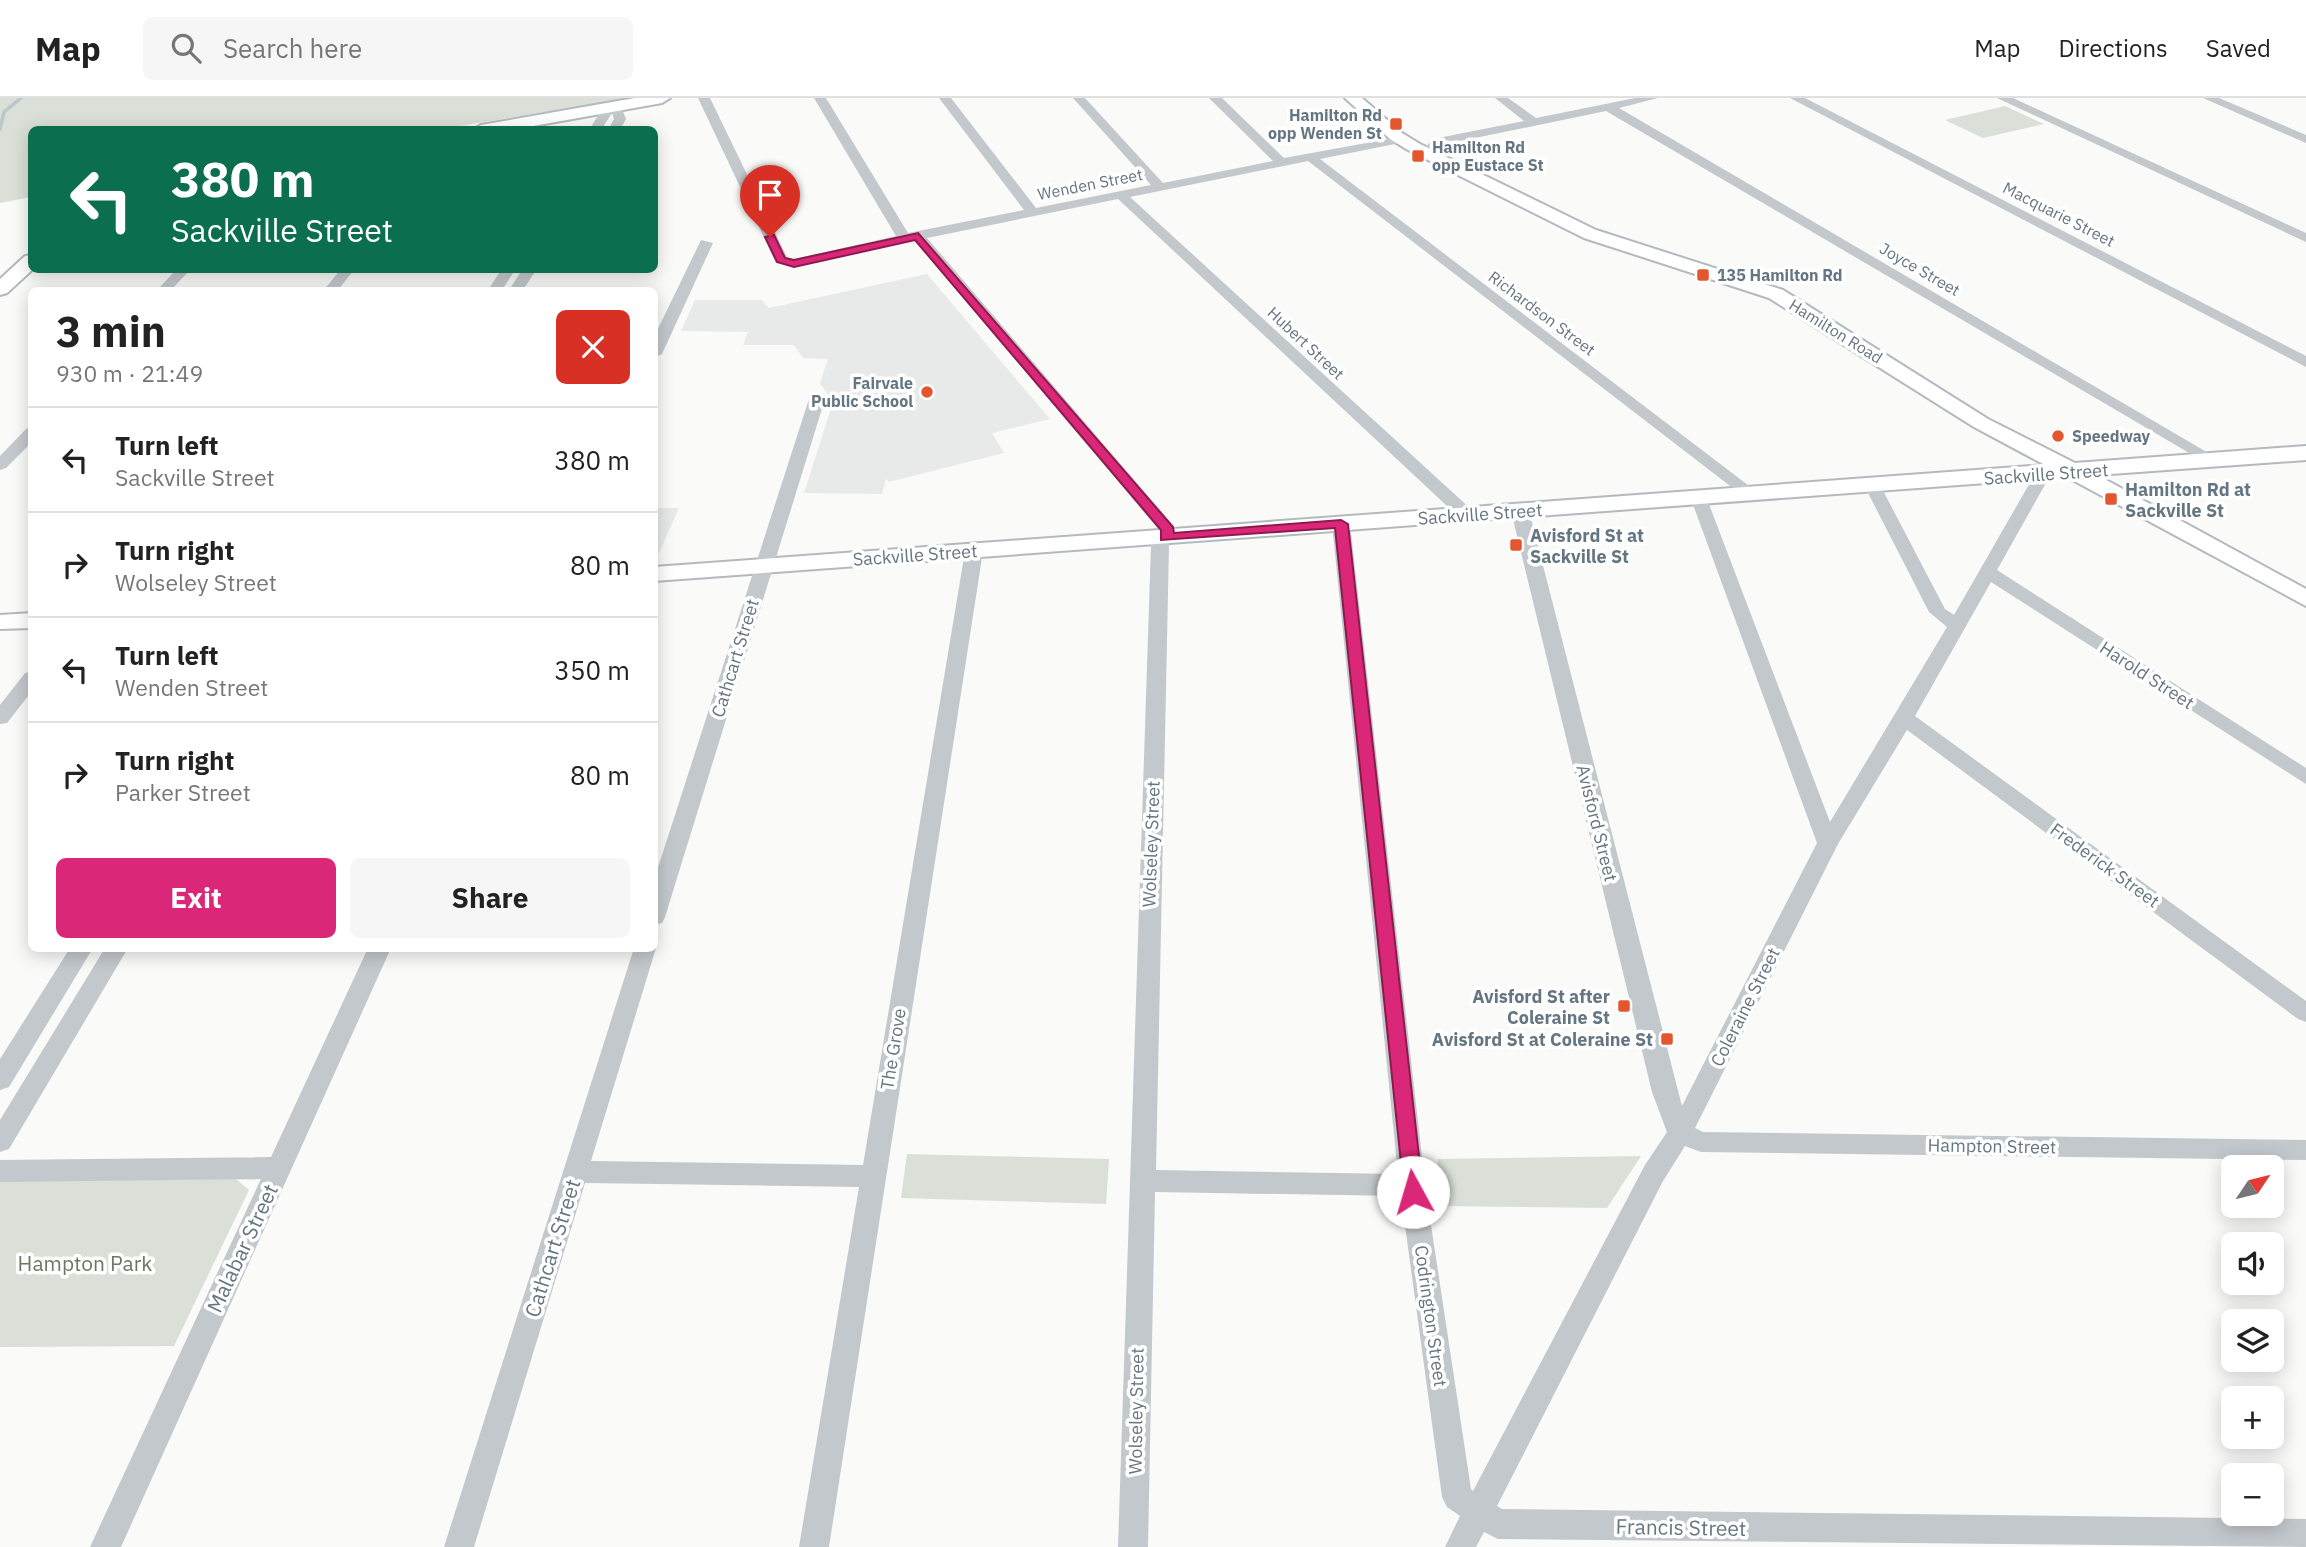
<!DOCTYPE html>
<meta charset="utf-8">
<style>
:root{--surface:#fff;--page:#f6f6f6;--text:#222;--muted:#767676;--line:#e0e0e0;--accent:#db2777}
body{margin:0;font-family:"IBM Plex Sans",sans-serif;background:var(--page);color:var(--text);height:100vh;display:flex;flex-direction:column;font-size:26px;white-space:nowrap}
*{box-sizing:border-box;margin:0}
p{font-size:23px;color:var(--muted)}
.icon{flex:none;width:38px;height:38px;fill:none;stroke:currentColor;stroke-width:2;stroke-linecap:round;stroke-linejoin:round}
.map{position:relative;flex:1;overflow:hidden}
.panel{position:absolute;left:28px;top:189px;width:630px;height:665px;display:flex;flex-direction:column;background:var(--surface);border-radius:10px;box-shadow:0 4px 18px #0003}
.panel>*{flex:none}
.guide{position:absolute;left:28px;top:28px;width:630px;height:147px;border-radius:10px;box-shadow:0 4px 18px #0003;background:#0b6e4f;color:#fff;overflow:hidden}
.needle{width:46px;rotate:55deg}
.fabs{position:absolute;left:2221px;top:1057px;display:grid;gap:14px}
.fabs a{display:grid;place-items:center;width:63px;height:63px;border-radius:10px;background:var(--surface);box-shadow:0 4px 18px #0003;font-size:35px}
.pin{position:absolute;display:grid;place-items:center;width:60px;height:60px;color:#fff;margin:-72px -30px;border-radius:50% 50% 50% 0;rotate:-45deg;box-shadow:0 0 7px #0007}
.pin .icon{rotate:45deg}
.me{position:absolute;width:77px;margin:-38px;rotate:354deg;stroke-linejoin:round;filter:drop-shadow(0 0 5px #0008)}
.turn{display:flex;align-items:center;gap:24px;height:147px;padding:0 28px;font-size:32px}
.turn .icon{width:91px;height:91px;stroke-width:2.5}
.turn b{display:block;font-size:49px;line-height:60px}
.round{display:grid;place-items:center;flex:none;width:74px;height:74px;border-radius:10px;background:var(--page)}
.headline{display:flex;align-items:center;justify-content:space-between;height:119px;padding:0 28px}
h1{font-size:42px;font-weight:800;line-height:52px}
.cta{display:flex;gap:14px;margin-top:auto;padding:14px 28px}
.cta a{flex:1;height:80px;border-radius:10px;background:var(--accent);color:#fff;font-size:28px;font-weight:800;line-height:80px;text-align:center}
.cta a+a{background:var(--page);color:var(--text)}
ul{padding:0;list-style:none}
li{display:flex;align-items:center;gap:21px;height:105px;padding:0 28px;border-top:2px solid var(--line)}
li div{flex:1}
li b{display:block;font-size:26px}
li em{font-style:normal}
header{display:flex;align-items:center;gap:42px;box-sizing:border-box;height:98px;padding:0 35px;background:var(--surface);border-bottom:2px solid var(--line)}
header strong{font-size:33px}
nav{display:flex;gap:38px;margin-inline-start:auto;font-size:24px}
.search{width:490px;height:63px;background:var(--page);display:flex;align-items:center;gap:18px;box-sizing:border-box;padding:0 24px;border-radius:10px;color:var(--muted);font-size:26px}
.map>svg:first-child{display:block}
.built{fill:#e8e9e9}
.green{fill:#dadfd7}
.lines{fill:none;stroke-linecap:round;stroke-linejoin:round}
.stream{stroke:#bbc7cb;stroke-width:3.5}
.secondary-casing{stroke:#b3babf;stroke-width:4}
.street{fill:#c3c8cc;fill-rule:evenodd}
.secondary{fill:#fff;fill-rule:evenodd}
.route{fill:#db2777;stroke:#8e194d;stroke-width:2}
.poi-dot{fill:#e4572e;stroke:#fff;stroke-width:2.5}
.labels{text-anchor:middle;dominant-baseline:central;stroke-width:7;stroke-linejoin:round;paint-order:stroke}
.far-poi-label{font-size:16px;font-weight:bold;fill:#657683;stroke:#fff;text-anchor:start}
.far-street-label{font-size:16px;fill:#657683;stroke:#fff}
.street-label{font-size:18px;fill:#657683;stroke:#fff}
.poi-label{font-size:18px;font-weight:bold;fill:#657683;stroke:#fff;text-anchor:start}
.near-street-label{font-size:21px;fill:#657683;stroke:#fff}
.near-park-label{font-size:21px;fill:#687a64;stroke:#fff}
</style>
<header>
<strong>Map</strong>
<div class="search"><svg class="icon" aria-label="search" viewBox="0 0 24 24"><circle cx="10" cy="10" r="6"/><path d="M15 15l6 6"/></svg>Search here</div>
<nav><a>Map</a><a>Directions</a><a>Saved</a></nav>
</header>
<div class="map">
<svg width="2306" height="1449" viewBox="0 0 2306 1449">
<rect width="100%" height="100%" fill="#fafaf8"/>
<path class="built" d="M927 176 1050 321 992 335 1004 355 889 384 886 381 882 396 804 395 833 304 820 285 828 261 803 260 794 247H743L748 234 681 233 695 202H762L769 210Z
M655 410H679L655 464 654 410Z"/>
<path class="green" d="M0 0H625V1L441 31 32 32 31 99 0 105Z
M2005 8 2044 26 1983 40 1945 22Z
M907 1056 1109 1061 1106 1106 901 1100Z
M1641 1058 1607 1110 1432 1108 1438 1061Z
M235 1080 249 1092 174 1248 0 1249V1081Z"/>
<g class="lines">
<path class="stream" d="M0 31 4 14 21 0"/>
<defs>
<path id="secondary" d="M635 0H670L662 5 511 32H473L481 27Z
M1345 0H1362L1402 35 1420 46 1596 132 1783 192 1988 321 2075 365 2306 348V362L2097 377 2306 491V508L2067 379 654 483V469L2045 367 1974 329 1769 200 1584 140 1408 52 1390 41Z
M32 157V172L7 195 0 197V181L25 158Z
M32 515V530L0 531V517Z"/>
</defs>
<use href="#secondary" class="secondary-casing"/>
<path class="street" d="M698 0H710L787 159 794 161 896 138 814 0H826L908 135 1024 112 939 0H951L1036 110 1151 87 1073 0H1085L1163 85 1273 63 1209 0H1222L1284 60 1405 38V44L1320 61 1761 397 1759 401H1747L1308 63 1130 99 1473 413 1476 417 1473 421H1461L1118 101 927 140 1177 432 1169 447 1156 1072 1398 1076 1332 426 1341 421 1350 426 1426 1094 1471 1391 1473 1393 1645 1067 1667 1034 1652 994 1511 413 1520 408 1529 413 1682 1008 1817 745 1691 401 1699 396 1707 401 1830 724 1947 529 1929 514 1865 389 1873 384 1879 385 1945 511 1954 517 2035 376 2037 372H2049L2051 376 1997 472 2306 670V686L1991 484 1915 618 2306 903V924L2298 921 1907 632 1838 746 1695 1030 1703 1034 2306 1042V1062L1701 1054 1685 1048 1663 1083 1497 1408 1502 1411 2306 1421V1449L1498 1441 1484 1434 1476 1449H1445L1460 1418 1447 1409 1442 1399 1401 1098 1155 1094 1148 1449H1118L1151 447 1159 432 914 142 794 169 776 165Z
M1495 0H1508L1536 20 1635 0H1658L1619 10 2222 363 2220 366H2208L1606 13 1441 47 1430 58H1422L1420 55 1433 41 1524 23Z
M1790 0H1805L2306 258V269Z
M1997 0H2013L2306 135V144Z
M2203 0H2219L2306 37V45Z
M609 5 622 11 626 21 620 32H608L614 21 612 15 601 32H589L605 6Z
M701 142 713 145 662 256 654 260V239Z
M176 172H190L171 192H157Z
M340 172H354L338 192H324Z
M501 172H515L502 192H488Z
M522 172H536L523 192H509Z
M817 296 825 301 665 819 662 825 654 827V782L809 301Z
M32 329V344L6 370 0 372V358L26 331Z
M974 448 983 453 829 1449H799L859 1089 585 1085 474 1449H444L634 850H654V847L656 850 591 1063 863 1067 965 453Z
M32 573V593L7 625 0 626V607L25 575Z
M70 850H93L9 989 0 992V961Z
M105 850H128L9 1051 0 1054V1022Z
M368 850H391L121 1449H90L261 1081 0 1084V1062L271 1059Z"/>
<use href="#secondary" class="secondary"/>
</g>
<path class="route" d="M918 135 1173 429 1174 435 1341 422 1348 426 1423 1094 1420 1100H1407L1404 1094 1335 430 1161 442V432L915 142 794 169 777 164 765 139 774 137 785 160 794 162Z"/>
<g class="poi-dot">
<rect x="1389" y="19" width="14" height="14" rx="3.5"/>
<rect x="1411" y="51" width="14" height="14" rx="3.5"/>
<rect x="1696" y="170" width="14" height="14" rx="3.5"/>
<circle cx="927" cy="294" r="7"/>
<circle cx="2058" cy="338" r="7"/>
<rect x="2104" y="394" width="14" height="14" rx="3.5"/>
<rect x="1509" y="440" width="14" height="14" rx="3.5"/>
<rect x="1617" y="901" width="14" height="14" rx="3.5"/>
<rect x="1660" y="934" width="14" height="14" rx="3.5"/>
</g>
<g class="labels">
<g class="far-poi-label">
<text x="1382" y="17" text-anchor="end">Hamilton Rd<tspan x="1382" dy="18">opp Wenden St</tspan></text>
<text x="1432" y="49">Hamilton Rd<tspan x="1432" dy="18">opp Eustace St</tspan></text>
<text x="1717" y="177">135 Hamilton Rd</text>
<text x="913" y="285" text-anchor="end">Fairvale<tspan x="913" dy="18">Public School</tspan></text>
<text x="2072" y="338">Speedway</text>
</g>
<g class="far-street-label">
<text transform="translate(1090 86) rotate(-11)">Wenden Street</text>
<text transform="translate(2059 116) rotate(27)">Macquarie Street</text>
<text transform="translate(1920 171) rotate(30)">Joyce Street</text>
<text transform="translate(1542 215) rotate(37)">Richardson Street</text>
<text transform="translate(1836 233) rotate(32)">Hamilton Road</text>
<text transform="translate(1306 245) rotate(43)">Hubert Street</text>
</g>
<g class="street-label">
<text transform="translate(2046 376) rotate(-4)">Sackville Street</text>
<text transform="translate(1480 416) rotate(-4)">Sackville Street</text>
<text transform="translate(915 457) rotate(-4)">Sackville Street</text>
<text transform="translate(735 560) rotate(-73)">Cathcart Street</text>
<text transform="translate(2147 577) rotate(33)">Harold Street</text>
<text transform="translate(1597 725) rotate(76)">Avisford Street</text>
<text transform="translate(1151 746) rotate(-88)">Wolseley Street</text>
<text transform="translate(2105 767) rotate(36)">Frederick Street</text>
<text transform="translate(1745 909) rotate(-63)">Coleraine Street</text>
<text transform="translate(893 951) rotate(-81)">The Grove</text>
<text transform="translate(1992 1048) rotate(1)">Hampton Street</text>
<text transform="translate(1431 1218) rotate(82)">Codrington Street</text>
<text transform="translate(1136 1313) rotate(-89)">Wolseley Street</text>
</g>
<g class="poi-label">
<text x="2125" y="391">Hamilton Rd at<tspan x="2125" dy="21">Sackville St</tspan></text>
<text x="1530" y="437">Avisford St at<tspan x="1530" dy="21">Sackville St</tspan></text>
<text x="1610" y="898" text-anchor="end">Avisford St after<tspan x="1610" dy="21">Coleraine St</tspan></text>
<text x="1653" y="941" text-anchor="end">Avisford St at Coleraine St</text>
</g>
<g class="near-street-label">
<text transform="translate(242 1150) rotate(-65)">Malabar Street</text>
<text transform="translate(552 1150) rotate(-73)">Cathcart Street</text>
<text transform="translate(1681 1429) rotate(1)">Francis Street</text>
</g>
<g class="near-park-label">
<text x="85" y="1165">Hampton Park</text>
</g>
</g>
</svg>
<div class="fabs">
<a><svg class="needle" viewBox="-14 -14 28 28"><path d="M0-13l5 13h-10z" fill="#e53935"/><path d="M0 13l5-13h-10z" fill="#767676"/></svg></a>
<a><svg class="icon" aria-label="sound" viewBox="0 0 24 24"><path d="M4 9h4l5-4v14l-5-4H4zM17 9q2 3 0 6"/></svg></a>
<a><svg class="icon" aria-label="layers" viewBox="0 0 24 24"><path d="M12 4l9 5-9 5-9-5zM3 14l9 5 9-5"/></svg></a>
<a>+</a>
<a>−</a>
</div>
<div class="pin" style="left:770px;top:139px;background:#d93025"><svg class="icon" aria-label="arrive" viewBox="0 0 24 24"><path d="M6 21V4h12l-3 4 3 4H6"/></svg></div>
<svg class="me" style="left:1413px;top:1094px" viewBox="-20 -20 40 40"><circle r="19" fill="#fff"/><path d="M0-13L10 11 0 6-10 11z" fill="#db2777"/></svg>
<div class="guide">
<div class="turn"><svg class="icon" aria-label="left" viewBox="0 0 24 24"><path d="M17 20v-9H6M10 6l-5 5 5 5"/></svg><div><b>380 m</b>Sackville Street</div></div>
</div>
<section class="panel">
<div class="headline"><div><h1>3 min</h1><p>930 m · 21:49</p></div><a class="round" style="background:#d93025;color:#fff"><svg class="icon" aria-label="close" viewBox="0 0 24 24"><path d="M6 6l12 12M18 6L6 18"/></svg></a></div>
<ul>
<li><svg class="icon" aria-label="left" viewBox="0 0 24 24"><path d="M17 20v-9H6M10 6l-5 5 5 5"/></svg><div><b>Turn left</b><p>Sackville Street</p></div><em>380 m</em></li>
<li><svg class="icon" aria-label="right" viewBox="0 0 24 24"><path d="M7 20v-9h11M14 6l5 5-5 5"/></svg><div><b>Turn right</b><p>Wolseley Street</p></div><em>80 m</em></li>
<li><svg class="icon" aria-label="left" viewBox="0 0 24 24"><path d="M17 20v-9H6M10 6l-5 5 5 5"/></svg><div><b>Turn left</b><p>Wenden Street</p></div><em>350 m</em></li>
<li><svg class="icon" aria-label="right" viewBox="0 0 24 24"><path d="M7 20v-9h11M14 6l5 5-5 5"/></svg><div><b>Turn right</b><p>Parker Street</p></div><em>80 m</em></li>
</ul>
<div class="cta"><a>Exit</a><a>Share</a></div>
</section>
</div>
